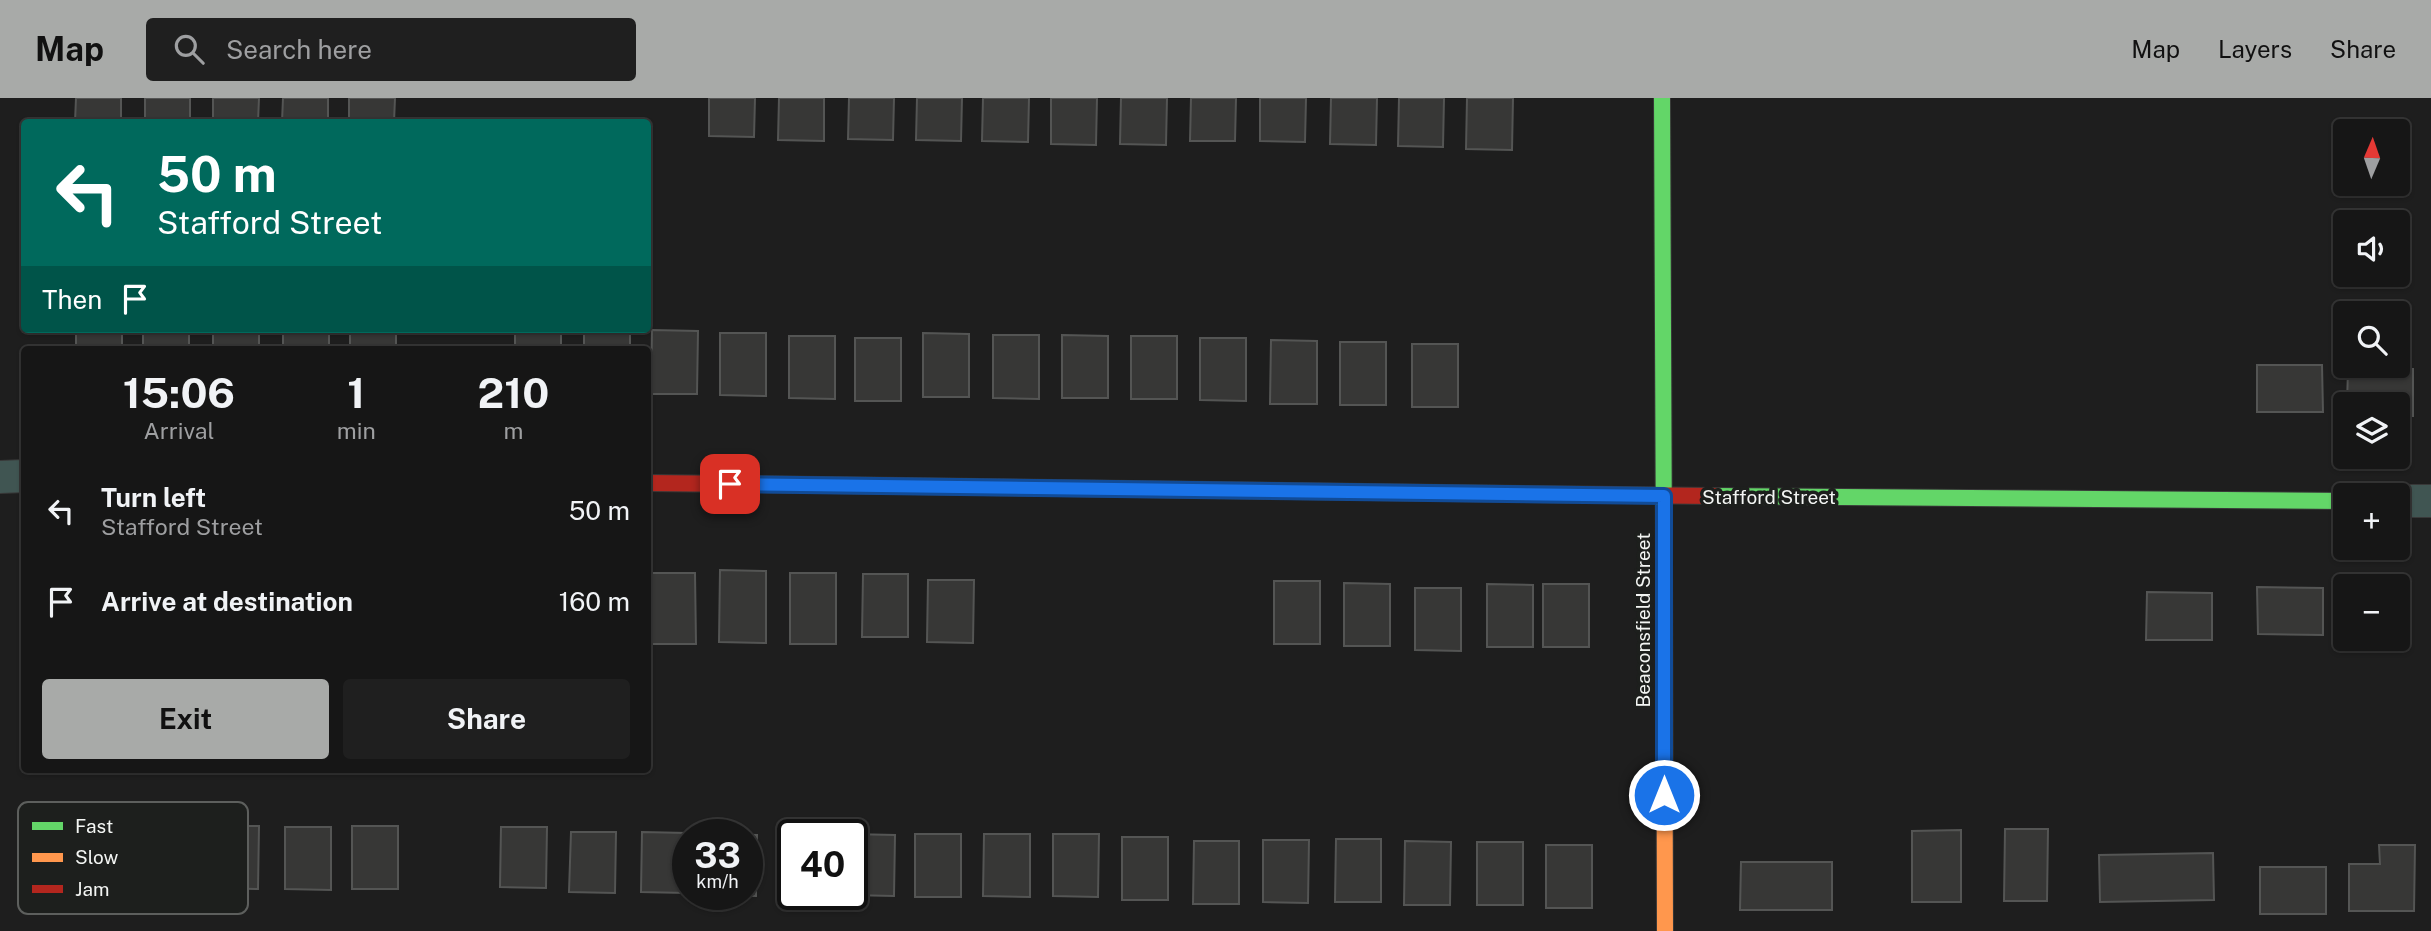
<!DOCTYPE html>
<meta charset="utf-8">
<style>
:root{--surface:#161616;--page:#1f1f1f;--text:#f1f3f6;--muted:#9e9fa1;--line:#353535;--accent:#a8aaa8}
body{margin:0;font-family:"Public Sans",sans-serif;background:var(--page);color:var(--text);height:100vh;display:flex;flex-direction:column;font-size:26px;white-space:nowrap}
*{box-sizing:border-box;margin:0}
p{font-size:23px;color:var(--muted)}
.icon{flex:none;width:38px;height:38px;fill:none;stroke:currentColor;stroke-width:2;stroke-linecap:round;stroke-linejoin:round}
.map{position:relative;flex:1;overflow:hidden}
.panel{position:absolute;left:21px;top:248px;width:630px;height:427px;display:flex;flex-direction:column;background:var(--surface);border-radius:7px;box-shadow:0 2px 5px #0004,0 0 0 2px var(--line)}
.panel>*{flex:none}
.top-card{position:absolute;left:21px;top:21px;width:630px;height:214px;border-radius:7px;box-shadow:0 2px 5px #0004,0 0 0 2px var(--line);background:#00695c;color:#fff;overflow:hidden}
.needle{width:46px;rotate:2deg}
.fabs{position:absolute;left:2333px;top:21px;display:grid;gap:14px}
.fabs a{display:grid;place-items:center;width:77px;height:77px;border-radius:7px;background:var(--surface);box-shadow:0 2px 5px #0004,0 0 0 2px var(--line);font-size:35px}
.speed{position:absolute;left:672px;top:721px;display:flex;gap:14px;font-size:35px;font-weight:700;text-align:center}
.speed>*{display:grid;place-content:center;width:91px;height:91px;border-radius:50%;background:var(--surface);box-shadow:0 2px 5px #0004,0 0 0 2px var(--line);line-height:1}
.speed small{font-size:18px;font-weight:400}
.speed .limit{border:4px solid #111;border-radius:10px;background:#fff;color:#111}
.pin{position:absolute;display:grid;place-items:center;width:60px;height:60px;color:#fff;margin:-30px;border-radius:14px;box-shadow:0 4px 10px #0006}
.me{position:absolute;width:77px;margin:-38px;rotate:0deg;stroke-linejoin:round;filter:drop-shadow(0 0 5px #0008)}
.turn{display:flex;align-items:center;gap:24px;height:147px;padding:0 21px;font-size:32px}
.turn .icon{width:91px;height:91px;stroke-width:2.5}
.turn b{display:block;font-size:49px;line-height:60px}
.then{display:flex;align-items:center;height:66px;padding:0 21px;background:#0003;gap:14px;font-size:26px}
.eta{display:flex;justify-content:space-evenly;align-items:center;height:119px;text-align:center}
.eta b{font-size:42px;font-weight:700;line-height:49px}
.primary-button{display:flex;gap:14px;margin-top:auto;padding:14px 21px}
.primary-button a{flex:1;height:80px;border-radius:7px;background:var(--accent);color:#111;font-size:28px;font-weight:700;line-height:80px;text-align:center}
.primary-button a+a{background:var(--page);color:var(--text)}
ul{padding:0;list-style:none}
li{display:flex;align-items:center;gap:21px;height:91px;padding:0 21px}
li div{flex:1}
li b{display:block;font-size:26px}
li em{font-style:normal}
header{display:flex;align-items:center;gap:42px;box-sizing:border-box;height:98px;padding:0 35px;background:var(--accent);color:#111}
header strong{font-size:33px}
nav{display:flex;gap:38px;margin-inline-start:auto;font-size:24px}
.search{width:490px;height:63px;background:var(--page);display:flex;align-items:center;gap:18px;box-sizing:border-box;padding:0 24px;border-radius:7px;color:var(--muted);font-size:26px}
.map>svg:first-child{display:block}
.building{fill:#373736;stroke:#545554;stroke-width:2}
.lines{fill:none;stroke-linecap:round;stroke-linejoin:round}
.street-casing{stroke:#383838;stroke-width:34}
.fast-casing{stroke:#383838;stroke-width:18}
.slow-casing{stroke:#383838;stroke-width:18}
.jam-casing{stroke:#383838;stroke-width:18}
.street{stroke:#405552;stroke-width:32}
.fast{stroke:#63d668;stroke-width:16}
.slow{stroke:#ff974d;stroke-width:16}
.jam{stroke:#b3261e;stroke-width:16}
.route-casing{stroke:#114b97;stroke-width:18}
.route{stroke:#1a73e8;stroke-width:12}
.labels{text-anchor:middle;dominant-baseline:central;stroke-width:7;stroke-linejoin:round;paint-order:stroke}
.street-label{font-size:19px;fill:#f3f5f3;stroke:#1d1f1d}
.key{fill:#1d1f1d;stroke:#5d5f5d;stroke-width:2}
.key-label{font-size:19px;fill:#f3f5f3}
</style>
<header>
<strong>Map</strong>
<div class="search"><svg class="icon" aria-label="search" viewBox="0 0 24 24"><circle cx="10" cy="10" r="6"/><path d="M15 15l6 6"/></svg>Search here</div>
<nav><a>Map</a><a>Layers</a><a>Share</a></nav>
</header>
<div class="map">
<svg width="2431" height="833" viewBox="0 0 2431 833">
<rect width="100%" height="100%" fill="#1e1e1e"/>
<path class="building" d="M76 0H121V24H75Z
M145 0H190V24H145Z
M213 0H259L258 24H213Z
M283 0H328V24H282Z
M349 0H395L394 24H349Z
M709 0H755L754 39 709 38Z
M779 0H824V43L778 42Z
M849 0H894L893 42 848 41Z
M917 0H962L961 43 916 42Z
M983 0H1029L1028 44 982 43Z
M1051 0H1097L1096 47 1051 46Z
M1121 0H1167L1166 47 1120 46Z
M1191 0H1236L1235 43H1190Z
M1260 0H1306L1305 44 1260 43Z
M1331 0H1377L1376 47 1330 46Z
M1399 0H1444L1443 49 1398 48Z
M1467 0H1513L1512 52 1466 51Z
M76 231H122V252H76Z
M143 231H189V252H143Z
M213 231H259V252H213Z
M283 231H329V252H283Z
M350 231H396V252H350Z
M515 231H561V252H515Z
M584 231H630V252H584Z
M652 232 698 233 697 296H651Z
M720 235H766V298L720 297Z
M923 235 969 236V299H923Z
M993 237H1039V301L993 300Z
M1062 237 1108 238V300H1062Z
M789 238H835V301L789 300Z
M1131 238H1177V301H1131Z
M855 240H901V303H855Z
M1200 240H1246V303L1200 302Z
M1271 242 1317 243V306H1270Z
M1340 244H1386V307H1340Z
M1412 246H1458V309H1412Z
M2257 267H2322L2323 314H2257Z
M2348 271H2413V318H2398V306H2347Z
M720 472 766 473V545L719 544Z
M650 475H695L696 546H650Z
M790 475H836V546H790Z
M863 476H908V539H862Z
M928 482H974L973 545 927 544Z
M1274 483H1320V546H1274Z
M1344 485 1390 486V548H1344Z
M1487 486 1533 487V549H1487Z
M1543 486H1589V549H1543Z
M2257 489 2323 490V537L2258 536Z
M2398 489H2410V536H2398Z
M1415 490H1461V553L1415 552Z
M2147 494 2212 495V542H2146Z
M213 728H259L258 791 213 790Z
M352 728H398V791H352Z
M285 729H331V792L285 791Z
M501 729H547L546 790 500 789Z
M2005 731H2048L2047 803H2004Z
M1961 732V804H1912V733Z
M571 734H616L615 795 569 794Z
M642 734 687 735 686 795 641 794Z
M712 736 757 737 756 798 711 797 747 796V737Z
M850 736 895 737 894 798 849 797 852 796V737Z
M915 736H961V799H915Z
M984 736H1030V799L983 798Z
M1053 736H1099L1098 799 1053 798Z
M782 737H793V796H826V798L781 797Z
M1122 739H1168V802H1122Z
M1336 741H1381V804H1335Z
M1263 742H1309L1308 805 1263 804Z
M1194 743H1239V806H1193Z
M1405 743 1451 744 1450 807H1404Z
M1477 744H1523V807H1477Z
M1546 747H1592V810H1546Z
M2379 747H2415L2414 813H2349V766H2380Z
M2213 755 2214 802 2100 804 2099 757Z
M1741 764H1832V812H1740Z
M2260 769H2326V816H2260Z"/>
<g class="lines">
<defs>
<path id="street" d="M0 379 24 378
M2398 403H2431"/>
<path id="fast" d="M1662 0 1664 462
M907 388 1527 396
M1715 398 2345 403"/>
<path id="slow" d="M1664 462 1665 833"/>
<path id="jam" d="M648 385 907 388
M1527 396 1715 398"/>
</defs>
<use href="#street" class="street-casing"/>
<use href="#fast" class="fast-casing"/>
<use href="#slow" class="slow-casing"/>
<use href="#jam" class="jam-casing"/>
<use href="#street" class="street"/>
<use href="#fast" class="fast"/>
<use href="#slow" class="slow"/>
<use href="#jam" class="jam"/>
</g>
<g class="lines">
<defs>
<path id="route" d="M730 386 1664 398V697"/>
</defs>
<use href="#route" class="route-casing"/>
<use href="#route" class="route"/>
</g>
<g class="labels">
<g class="street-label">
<text x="1769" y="399">Stafford Street</text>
<text transform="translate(1643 522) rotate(-90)">Beaconsfield Street</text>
</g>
</g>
<rect x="18" y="704" width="230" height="112" rx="10" class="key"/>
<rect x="32" y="724" width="31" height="8" fill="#63d668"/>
<rect x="32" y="755" width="31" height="9" fill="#ff974d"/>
<rect x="32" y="787" width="31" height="8" fill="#b3261e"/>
<g class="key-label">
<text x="75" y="735">Fast</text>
<text x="75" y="766">Slow</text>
<text x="75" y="798">Jam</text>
</g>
</svg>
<div class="fabs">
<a><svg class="needle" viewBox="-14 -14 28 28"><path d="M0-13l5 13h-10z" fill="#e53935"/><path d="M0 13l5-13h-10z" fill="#9e9fa1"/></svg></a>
<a><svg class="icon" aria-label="sound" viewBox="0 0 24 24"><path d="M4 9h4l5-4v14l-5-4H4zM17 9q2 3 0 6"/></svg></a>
<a><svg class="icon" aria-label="search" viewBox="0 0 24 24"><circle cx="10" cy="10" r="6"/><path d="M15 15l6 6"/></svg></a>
<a><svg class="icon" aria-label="layers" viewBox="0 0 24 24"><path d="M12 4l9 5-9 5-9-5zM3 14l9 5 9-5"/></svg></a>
<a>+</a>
<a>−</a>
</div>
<div class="speed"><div>33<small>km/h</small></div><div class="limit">40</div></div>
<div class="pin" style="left:730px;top:386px;background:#d93025"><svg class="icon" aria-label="arrive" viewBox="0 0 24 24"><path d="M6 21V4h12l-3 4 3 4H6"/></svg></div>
<svg class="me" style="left:1664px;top:697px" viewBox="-20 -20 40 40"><circle r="17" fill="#1a73e8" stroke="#fff" stroke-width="3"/><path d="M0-11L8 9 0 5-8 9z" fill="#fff"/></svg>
<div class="top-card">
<div class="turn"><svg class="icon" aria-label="left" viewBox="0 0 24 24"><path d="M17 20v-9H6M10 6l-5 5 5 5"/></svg><div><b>50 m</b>Stafford Street</div></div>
<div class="then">Then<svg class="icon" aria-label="arrive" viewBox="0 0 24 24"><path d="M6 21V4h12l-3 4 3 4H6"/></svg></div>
</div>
<section class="panel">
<div class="eta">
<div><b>15:06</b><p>Arrival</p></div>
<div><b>1</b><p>min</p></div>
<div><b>210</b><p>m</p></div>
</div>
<ul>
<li><svg class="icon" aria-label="left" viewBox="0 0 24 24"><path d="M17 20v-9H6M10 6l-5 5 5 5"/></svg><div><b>Turn left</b><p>Stafford Street</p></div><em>50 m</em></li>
<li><svg class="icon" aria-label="arrive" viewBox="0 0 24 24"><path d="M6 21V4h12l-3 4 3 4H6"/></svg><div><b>Arrive at destination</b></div><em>160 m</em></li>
</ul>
<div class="primary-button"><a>Exit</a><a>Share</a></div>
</section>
</div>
